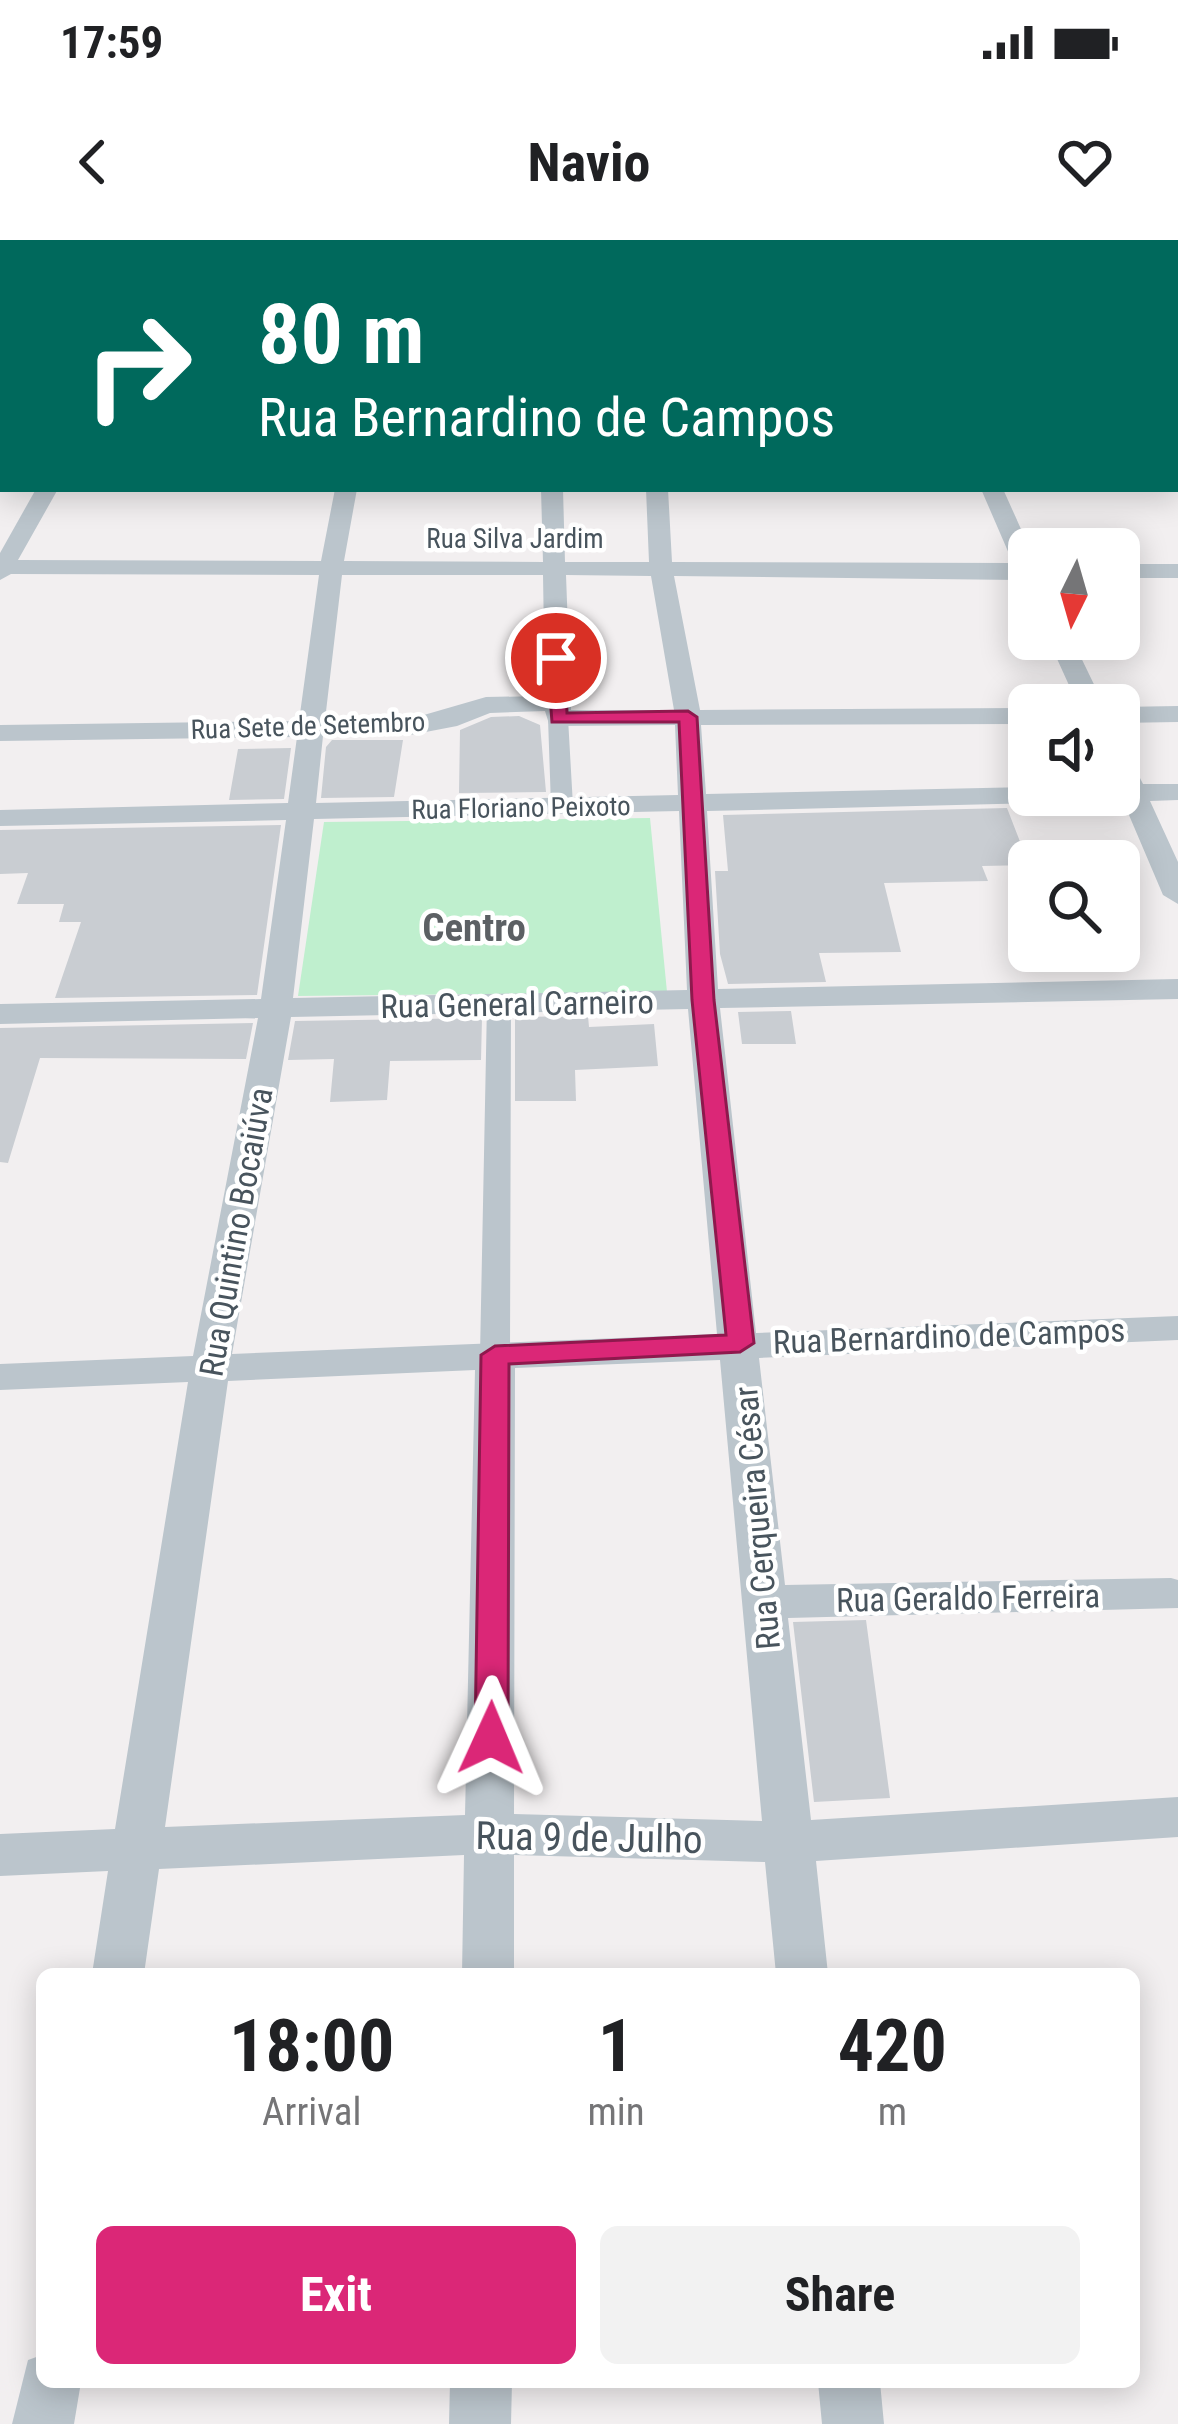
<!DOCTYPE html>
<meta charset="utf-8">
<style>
:root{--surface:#fff;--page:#f2f2f2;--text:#202124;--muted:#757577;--accent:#db2777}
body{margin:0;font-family:"Roboto Condensed",sans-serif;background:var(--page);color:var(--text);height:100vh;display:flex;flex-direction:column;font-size:45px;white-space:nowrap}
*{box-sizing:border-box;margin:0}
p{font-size:39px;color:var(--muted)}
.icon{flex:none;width:66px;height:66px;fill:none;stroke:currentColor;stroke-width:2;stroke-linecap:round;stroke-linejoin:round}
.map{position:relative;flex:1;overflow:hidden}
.side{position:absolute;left:36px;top:1728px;width:1104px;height:420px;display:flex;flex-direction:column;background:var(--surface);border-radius:18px;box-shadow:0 6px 30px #0003}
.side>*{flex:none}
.guide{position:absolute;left:0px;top:0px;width:1179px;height:252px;box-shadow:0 6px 30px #0003;background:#00695c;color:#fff;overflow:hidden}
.needle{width:78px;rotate:185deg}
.fabs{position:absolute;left:1008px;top:288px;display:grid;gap:24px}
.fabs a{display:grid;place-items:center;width:132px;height:132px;border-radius:18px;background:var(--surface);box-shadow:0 6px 30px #0003;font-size:60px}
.pin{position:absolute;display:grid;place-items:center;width:102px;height:102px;color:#fff;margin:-51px;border:6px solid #fff;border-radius:50%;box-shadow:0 3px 12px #0007}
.me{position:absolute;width:132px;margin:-66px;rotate:1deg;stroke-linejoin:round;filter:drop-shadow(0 0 9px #0008)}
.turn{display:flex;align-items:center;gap:42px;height:252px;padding:0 60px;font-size:54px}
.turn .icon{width:156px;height:156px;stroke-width:2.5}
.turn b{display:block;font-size:84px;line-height:102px}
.eta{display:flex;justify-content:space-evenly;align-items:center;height:204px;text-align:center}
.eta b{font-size:72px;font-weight:700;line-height:84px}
.button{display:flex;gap:24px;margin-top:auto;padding:24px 60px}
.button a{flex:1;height:138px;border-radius:18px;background:var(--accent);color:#fff;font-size:48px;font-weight:700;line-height:138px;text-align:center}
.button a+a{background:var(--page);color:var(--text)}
.status{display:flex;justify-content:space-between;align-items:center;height:84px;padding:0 60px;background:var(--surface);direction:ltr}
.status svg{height:33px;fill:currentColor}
header{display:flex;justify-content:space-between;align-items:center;height:156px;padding:0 60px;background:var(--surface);font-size:54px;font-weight:700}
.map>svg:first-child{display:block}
.green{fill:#bfefce}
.building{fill:#c9cdd2}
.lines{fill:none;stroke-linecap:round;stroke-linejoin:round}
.pedestrian{fill:#bbc5cc;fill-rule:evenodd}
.minor{fill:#bbc5cc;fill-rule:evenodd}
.route{fill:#db2777;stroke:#8e194d;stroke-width:3}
.labels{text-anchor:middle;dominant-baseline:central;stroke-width:9;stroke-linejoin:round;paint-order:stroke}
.far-street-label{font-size:27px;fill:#48545d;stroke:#fff}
.street-label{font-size:33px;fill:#48545d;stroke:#fff}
.far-district-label{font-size:39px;font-weight:bold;fill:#5c6064;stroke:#fff}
.near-street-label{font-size:39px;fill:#48545d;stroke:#fff}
</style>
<div class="status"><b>17:59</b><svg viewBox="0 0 49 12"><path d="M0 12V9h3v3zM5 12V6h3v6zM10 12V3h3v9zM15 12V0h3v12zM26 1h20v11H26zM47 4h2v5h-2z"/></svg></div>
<header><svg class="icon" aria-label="back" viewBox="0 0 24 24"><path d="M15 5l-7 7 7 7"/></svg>Navio<svg class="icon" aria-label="heart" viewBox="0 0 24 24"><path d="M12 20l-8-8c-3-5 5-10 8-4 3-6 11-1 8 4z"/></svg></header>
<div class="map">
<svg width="1178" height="2184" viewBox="0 0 1178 2184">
<rect width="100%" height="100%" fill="#f2eff0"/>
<path class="green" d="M650 578 667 752 298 756 324 582Z"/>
<path class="building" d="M519 476 540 485 546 552 459 553 460 490 491 477Z
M332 500H403L394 557 321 558 326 507Z
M291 508 284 559 229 560 238 509Z
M1007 568 1029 625 982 626 988 641 884 643 901 712 819 713 826 742 728 744 720 714 715 631H728L723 575Z
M281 585 257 755 55 758 81 682H59L64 664H17L28 633 0 634V590Z
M791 771 796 804H742L738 772Z
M588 776 589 787 654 784 658 826 575 830 576 861H515V777Z
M482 778 481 820 390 821 387 860 330 862 334 819 288 820 295 781Z
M253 783 246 819 40 818 8 923 0 922V788Z
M866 1380 890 1558 814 1562 793 1382Z"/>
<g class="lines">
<path class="pedestrian" d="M558 472 568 478 573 566 562 572 551 566 548 478Z
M499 757 511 764 510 1115 495 1125 480 1115 487 764Z"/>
<path class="minor" d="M163 0H179L162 3Z
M385 0H401V3H385Z
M1156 0H1172L1173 3H1157Z
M0 77H3V87H0Z
M1176 107H1178V117H1176Z
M0 203H3V215H0Z
M1176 218H1178V230H1176Z
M36 249H58L18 320 321 321 335 249H357L344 321 543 322 541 249H563L565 322H649L646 249H668L672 322 1013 323 981 249H1003L1030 309 1029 340 674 336 700 470 1029 468V484L701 485 706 554 1029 547V555H1055L1041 563 707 571 718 749 1178 739V759L720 768 756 1093 1178 1076V1100L759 1118 785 1345 1171 1338 1178 1340V1368L788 1378 811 1580 1178 1557V1597L816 1621 828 1734H776L765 1622 514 1615V1734H462L464 1615 159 1629 144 1734H92L108 1631 0 1636V1594L115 1589 188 1142 0 1150V1124L193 1116 258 778 0 784V764L261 759 286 580 0 586V570L288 563 297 497 0 501V485L299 481 319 335 11 334 0 340V313ZM342 335H543L545 456 486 457 410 479 325 480ZM566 335 651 336 674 470H571ZM545 471 549 484 558 486 675 485 678 555 316 563 323 496 410 495 457 486 490 473ZM679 571 687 750 293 758 314 579ZM688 769 717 1094 232 1114 291 777ZM720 1120 762 1581 514 1574 515 1128ZM475 1130 465 1575 165 1587 228 1141Z
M1119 324H1178V338H1119Z
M1048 399H1072L1104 465H1078Z
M1178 466V482L1119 483V467Z
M1119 514 1129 516 1143 544H1178V560L1150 561 1178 622V664L1163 655 1123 561 1107 555H1119Z
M42 2115V2142H81L74 2184H12L28 2120Z
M450 2142H512L511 2184H449Z
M818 2142H880L884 2184H822Z"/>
</g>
<path class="route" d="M556 413 565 418 567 473 688 471 697 477 714 760 754 1103 740 1112 509 1124 508 1498 503 1508 491 1512 480 1508 475 1498 481 1115 495 1106 726 1095 692 760 679 482H552L547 418Z"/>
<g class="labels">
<g class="far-street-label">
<text x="515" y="299">Rua Silva Jardim</text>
<text transform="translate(308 486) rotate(-2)">Rua Sete de Setembro</text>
<text transform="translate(521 568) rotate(-1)">Rua Floriano Peixoto</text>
</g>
<g class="street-label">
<text transform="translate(517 764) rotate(-1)">Rua General Carneiro</text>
<text transform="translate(236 992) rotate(-80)">Rua Quintino Bocaiúva</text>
<text transform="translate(949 1096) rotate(-2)">Rua Bernardino de Campos</text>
<text transform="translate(757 1278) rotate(-95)">Rua Cerqueira César</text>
<text transform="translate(968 1358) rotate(-1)">Rua Geraldo Ferreira</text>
</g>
<g class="far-district-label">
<text x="474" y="688">Centro</text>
</g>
<g class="near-street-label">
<text transform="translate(589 1598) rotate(1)">Rua 9 de Julho</text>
</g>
</g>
</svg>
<div class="fabs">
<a><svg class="needle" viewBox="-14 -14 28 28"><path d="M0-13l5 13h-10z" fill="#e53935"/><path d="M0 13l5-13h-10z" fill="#757577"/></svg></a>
<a><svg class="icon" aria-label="sound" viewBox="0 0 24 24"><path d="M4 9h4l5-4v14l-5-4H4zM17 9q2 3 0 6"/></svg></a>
<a><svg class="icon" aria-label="search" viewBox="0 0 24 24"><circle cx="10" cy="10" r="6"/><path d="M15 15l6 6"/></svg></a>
</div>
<div class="pin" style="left:556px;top:418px;background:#d93025"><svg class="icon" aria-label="arrive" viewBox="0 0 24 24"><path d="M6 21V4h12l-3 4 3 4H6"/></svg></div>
<svg class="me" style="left:491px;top:1498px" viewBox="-20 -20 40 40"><path d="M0-17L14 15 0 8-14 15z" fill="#db2777" stroke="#fff" stroke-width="4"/></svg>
<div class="guide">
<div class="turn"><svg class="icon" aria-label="right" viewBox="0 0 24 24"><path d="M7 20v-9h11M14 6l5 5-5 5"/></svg><div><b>80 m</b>Rua Bernardino de Campos</div></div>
</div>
<section class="side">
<div class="eta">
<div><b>18:00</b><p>Arrival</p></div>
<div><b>1</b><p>min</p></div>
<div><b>420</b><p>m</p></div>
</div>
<div class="button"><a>Exit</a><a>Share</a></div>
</section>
</div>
